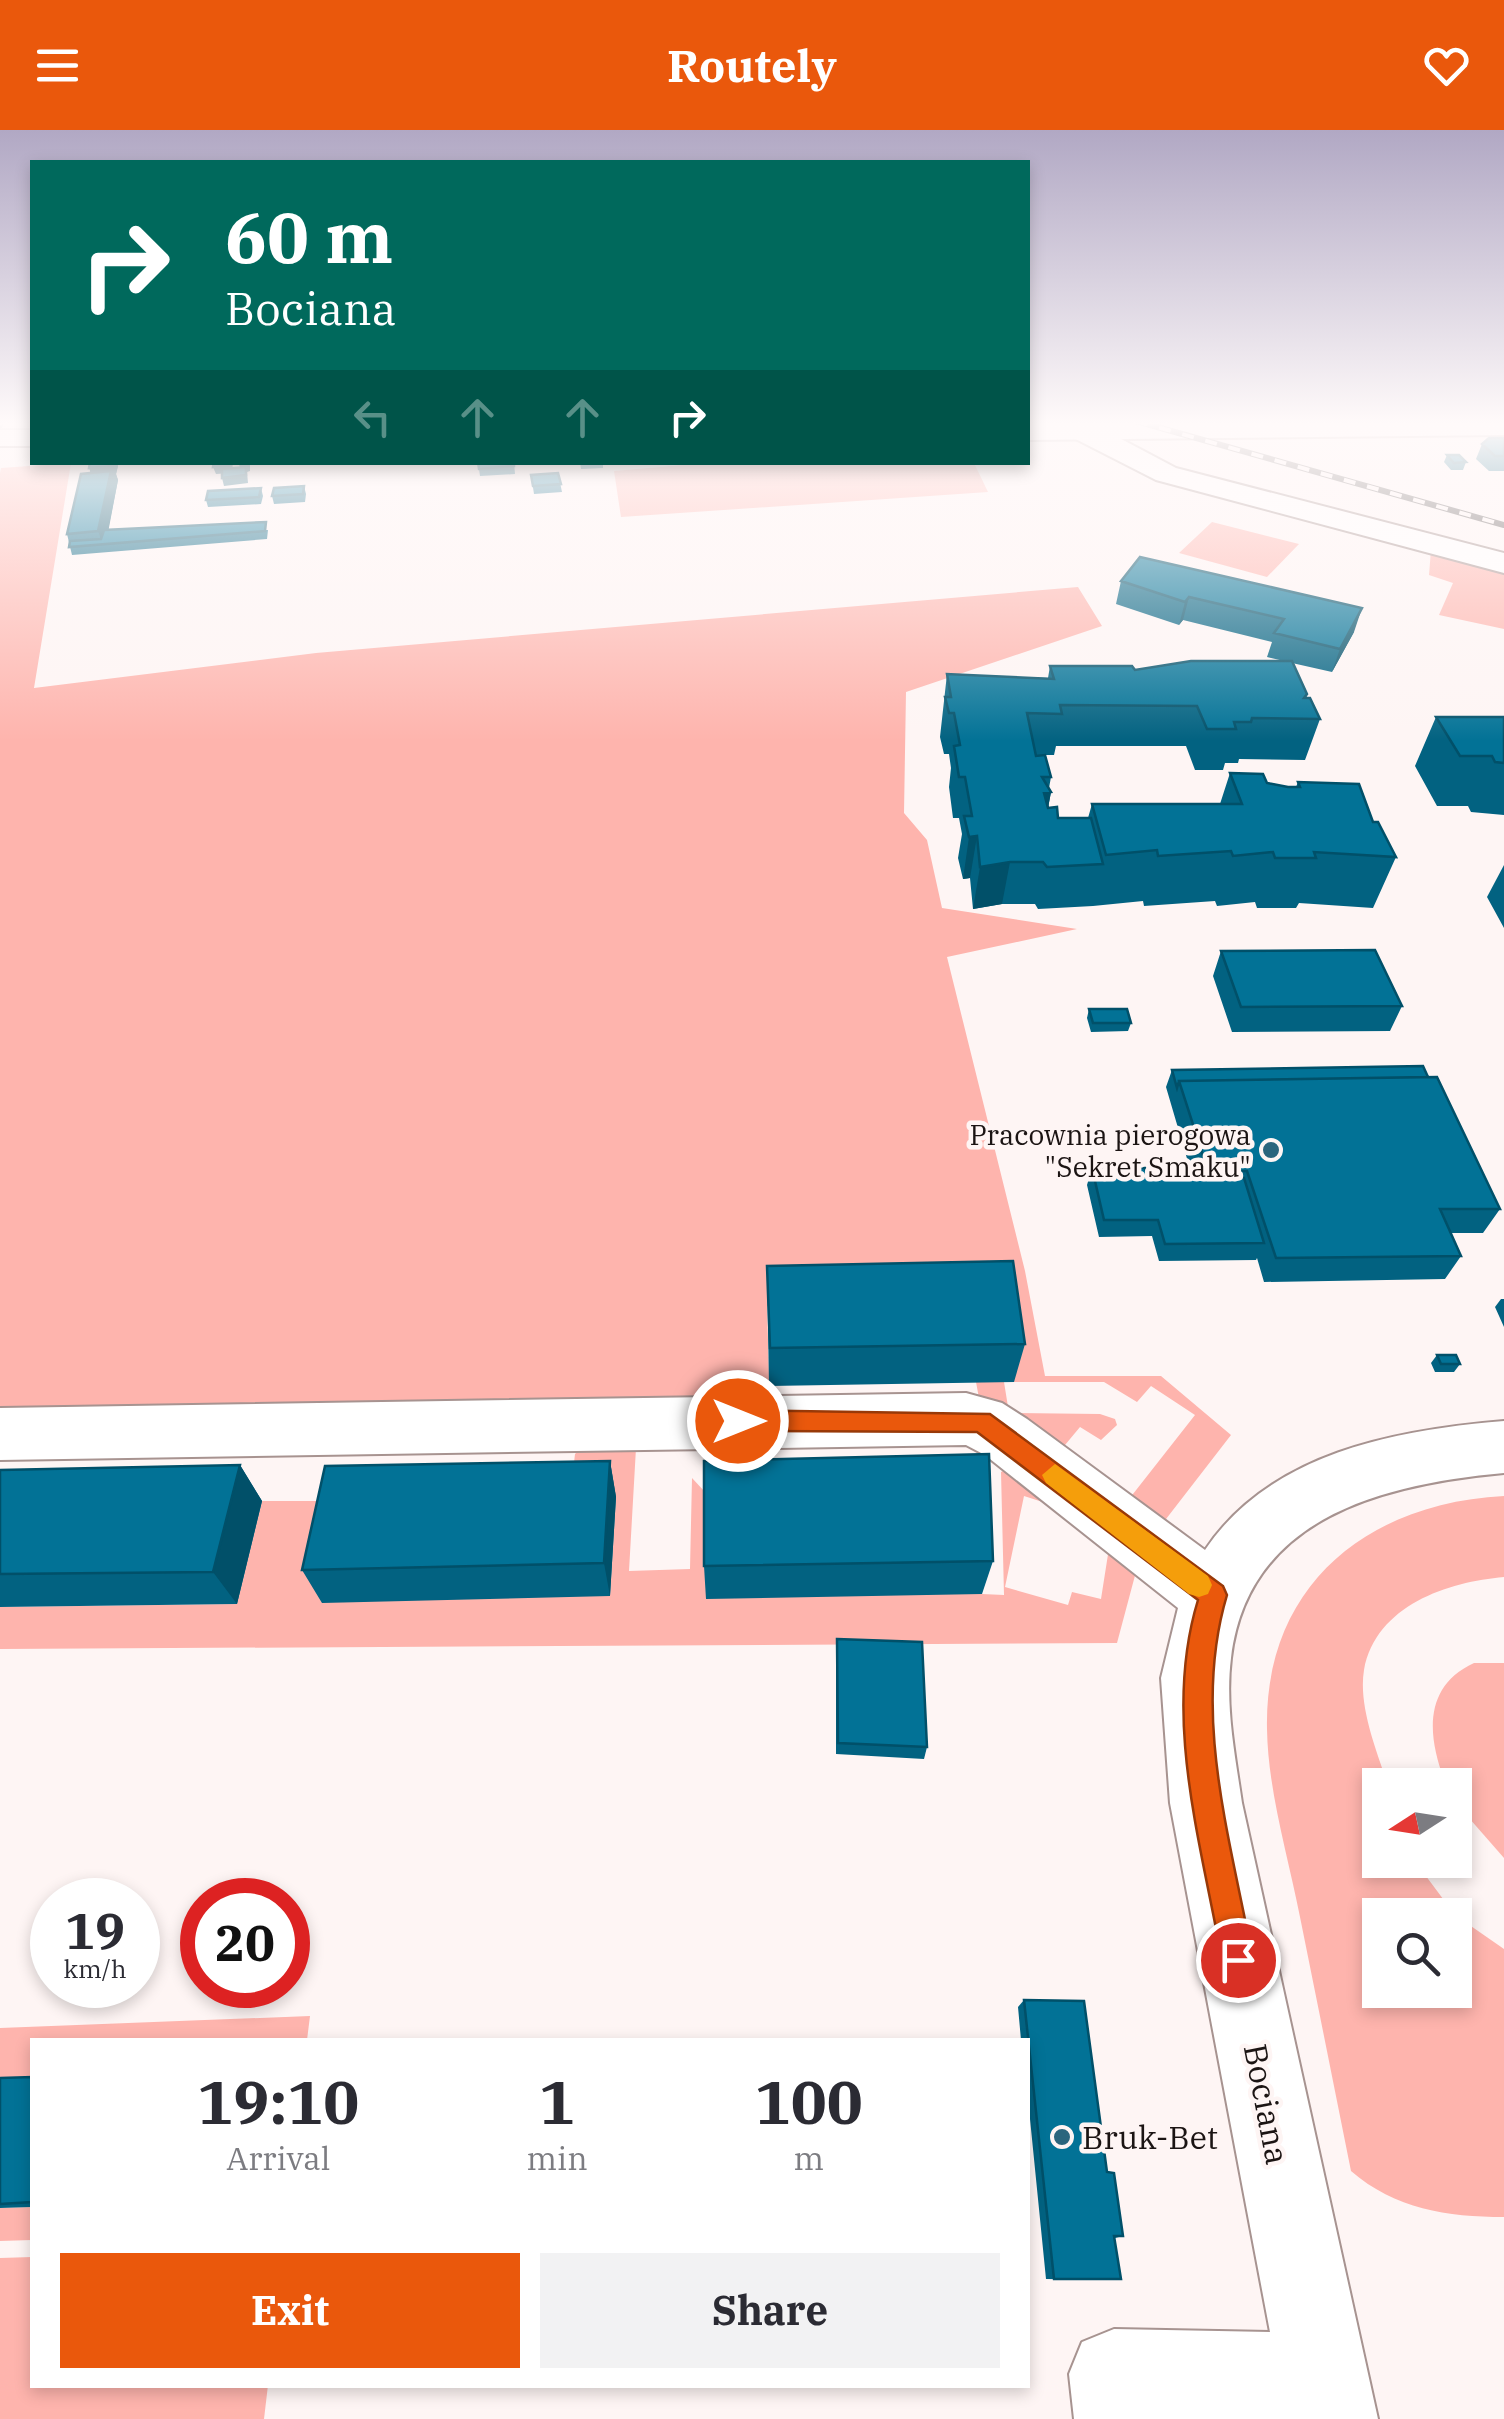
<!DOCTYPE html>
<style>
:root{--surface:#fff;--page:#f2f2f3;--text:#2b2b33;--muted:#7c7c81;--accent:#ea580c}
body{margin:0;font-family:"IBM Plex Serif",serif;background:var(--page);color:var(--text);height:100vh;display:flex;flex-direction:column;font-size:38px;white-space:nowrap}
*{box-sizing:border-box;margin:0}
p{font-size:32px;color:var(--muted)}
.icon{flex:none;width:55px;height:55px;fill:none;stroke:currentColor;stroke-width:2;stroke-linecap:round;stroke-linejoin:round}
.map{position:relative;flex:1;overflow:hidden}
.panel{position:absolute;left:30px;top:1908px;width:1000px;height:350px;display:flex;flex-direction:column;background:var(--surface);border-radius:0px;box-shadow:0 5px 15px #0003}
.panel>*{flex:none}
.banner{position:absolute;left:30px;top:30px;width:1000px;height:305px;border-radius:0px;box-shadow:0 5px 15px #0003;background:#00695c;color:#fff;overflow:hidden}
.needle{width:65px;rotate:258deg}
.tools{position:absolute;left:1362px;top:1638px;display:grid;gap:20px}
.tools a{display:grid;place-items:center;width:110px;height:110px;border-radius:0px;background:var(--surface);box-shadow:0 5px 15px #0003;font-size:50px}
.speed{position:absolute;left:30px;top:1748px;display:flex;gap:20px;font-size:50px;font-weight:700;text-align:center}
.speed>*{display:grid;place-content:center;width:130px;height:130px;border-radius:50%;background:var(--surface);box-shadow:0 5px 15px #0003;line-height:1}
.speed small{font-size:25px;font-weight:400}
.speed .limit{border:15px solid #d22;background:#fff;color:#111}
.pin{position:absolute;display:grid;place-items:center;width:85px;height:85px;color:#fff;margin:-42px;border:5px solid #fff;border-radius:50%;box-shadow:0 2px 10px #0007}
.me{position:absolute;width:110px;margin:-55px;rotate:90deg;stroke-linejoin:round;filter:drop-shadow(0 0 8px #0008)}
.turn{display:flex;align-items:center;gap:35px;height:210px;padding:0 30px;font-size:45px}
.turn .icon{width:130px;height:130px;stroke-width:2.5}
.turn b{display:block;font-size:70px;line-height:85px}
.lanes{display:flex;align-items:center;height:95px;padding:0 30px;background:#0003;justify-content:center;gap:50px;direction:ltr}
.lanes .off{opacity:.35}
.eta{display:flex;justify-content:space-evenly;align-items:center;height:170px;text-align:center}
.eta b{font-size:60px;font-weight:700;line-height:70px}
.button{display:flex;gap:20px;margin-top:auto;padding:20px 30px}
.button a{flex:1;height:115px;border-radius:0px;background:var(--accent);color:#fff;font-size:40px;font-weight:700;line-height:115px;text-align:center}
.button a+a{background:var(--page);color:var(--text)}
header{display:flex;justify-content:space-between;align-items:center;height:130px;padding:0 30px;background:var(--accent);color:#fff;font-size:45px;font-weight:700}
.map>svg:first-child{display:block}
.green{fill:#feb4ad}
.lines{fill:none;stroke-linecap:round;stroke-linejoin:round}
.minor-casing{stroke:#a79390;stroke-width:4}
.major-casing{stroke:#a79390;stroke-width:4}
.minor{fill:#fff;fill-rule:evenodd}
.major{fill:#fff;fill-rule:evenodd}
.rail-casing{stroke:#665f5e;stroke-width:6}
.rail{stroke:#fef5f4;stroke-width:4;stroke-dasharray:12;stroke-linecap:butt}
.wall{fill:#026281}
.shaded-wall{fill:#015069}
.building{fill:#027296;stroke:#015069;stroke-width:2.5}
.route{fill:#ea580c;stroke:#983908;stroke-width:2.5}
.slow{fill:#f59e0b}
.poi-dot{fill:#2b657d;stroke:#fef5f4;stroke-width:4}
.labels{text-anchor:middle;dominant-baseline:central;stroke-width:9;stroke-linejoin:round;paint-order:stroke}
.poi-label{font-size:28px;fill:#1b1413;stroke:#fef5f4;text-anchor:end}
.near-street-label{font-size:32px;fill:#1b1413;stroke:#fef5f4}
.near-poi-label{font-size:32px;fill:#1b1413;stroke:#fef5f4;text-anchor:start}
</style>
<header><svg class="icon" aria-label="menu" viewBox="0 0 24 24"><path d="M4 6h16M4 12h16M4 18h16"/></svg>Routely<svg class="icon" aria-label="heart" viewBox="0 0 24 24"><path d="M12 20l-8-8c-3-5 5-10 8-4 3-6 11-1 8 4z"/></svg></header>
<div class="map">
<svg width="1504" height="2289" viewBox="0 0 1504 2289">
<rect width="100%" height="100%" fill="#fef5f4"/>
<path class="green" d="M718 332 974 333 988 362 621 387 614 341Z
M71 333 34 558 316 523 1078 457 1102 496 906 562 904 683 927 710 942 778 1077 799 947 827 1025 1141 1045 1246H1161L1231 1305 1156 1402 1122 1378 1195 1285 1151 1256 1137 1272 1104 1252H1014L767 1176 770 1277 0 1288V343L1 338Z
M1212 392 1299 414 1267 447 1179 423Z
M1431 420 1504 440V499L1439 485 1453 453 1429 445Z
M976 1252H1004L1009 1283 1100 1284 1115 1289 1117 1295 1101 1310 1080 1297 1055 1327 981 1279Z
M636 1318 629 1441 690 1439 692 1348 705 1362 982 1464 1004 1465 1001 1342 1005 1340 1055 1376 1024 1366 1005 1457 1068 1475 1072 1462 1101 1469 1109 1418 1137 1438 1117 1513 0 1519V1477L237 1474 262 1371H343L610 1466 616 1367H570L575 1324 580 1319Z
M1504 1366V1447C1448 1452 1376 1475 1364 1540 1358 1576 1377 1622 1388 1655H1380V1730H1414L1455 1785H1380V1860H1455V1785L1504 1819V2087C1447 2087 1395 2079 1351 2041 1334 1956 1317 1871 1300 1787 1288 1726 1268 1661 1267 1599 1264 1456 1367 1373 1504 1366Z
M1474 1533H1504V1728L1455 1672V1655H1447L1444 1649C1427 1604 1424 1556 1474 1533Z
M310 1886 307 1910H32V1955L0 1956V1898Z
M32 2077V2110L0 2111V2078Z
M32 2127V2255H268L264 2289H0V2128Z"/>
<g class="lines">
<defs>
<path id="minor" d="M1074 293 1108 302 1176 338 1504 423V443L1156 350 1060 301 1064 295Z
M966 1263 1002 1273 1027 1289 1205 1420C1270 1323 1395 1300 1504 1291V1343C1385 1354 1248 1386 1231 1528 1225 1576 1235 1625 1242 1673L1378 2289H1074L1069 2244 1082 2212 1114 2199 1270 2202 1170 1673 1161 1548 1178 1478 985 1325 966 1315 0 1330V1278Z"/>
<path id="major" d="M1504 291V305L1028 310V294Z
M0 300H32V316H0Z"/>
</defs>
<use href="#minor" class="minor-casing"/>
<use href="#major" class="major-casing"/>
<use href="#minor" class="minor"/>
<use href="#major" class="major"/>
<defs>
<path id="rail" d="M1136 291 1504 395
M0 295 1 291"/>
</defs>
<use href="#rail" class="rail-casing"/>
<use href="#rail" class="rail"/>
</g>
<path class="wall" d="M1504 308V341H1489L1476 329 1482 314Z
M1447 325 1466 332 1463 340H1451L1444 332Z
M90 332H116L118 336 116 344 118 350 108 400H268L267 409 72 425 67 404 90 343Z
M478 332H514L515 344 480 346Z
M580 332H603V338L581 339Z
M558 343 562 362 534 364 531 345Z
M304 356 306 364 305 372 274 374 272 366Z
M261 358 263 366 261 374 208 377 206 370Z
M1121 451 1354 502 1332 542 1292 533 1307 564 1306 568 1320 589 1305 630 1239 629 1238 633H1225L1223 640H1195L1186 616H1056L1054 625H1036L1051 647 1049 658 1051 662 1048 678 1058 688H1088L1092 674H1220L1230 643 1288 657H1296L1298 652 1373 692 1396 727 1373 778 1299 773 1296 778H1257L1255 772 1217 776 1215 771 1144 776 1143 771 1093 776 1038 779 1035 774H1002L973 779 970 748 963 749 958 728 962 704 959 688H953L949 657 951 638 949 624H944L940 607 947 544 1048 548 1050 536 1135 540 1284 531 1267 527 1272 512 1183 490 1179 495 1116 474Z
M1436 587H1504V685L1471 682 1468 676H1437L1415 636Z
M1504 735V798L1487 767Z
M1221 821 1402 876 1390 901 1232 902 1213 846Z
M1089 879 1131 893 1128 901 1091 902 1087 888Z
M1172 940 1500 1079 1483 1103H1451L1461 1126 1445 1149 1264 1152 1257 1128 1256 1130 1159 1131 1152 1106 1099 1107 1087 1055 1092 1038 1148 1049H1193L1166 957Z
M767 1136 1025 1214 1014 1252 769 1256Z
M1501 1169H1504V1197L1495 1177Z
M1437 1225 1460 1234 1454 1242H1435L1431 1233Z
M610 1331 616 1367 610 1466 322 1473 302 1440Z
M240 1335 262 1371 237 1474 0 1477V1340Z
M993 1431 982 1464 706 1469 704 1436Z
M837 1509 927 1617 924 1629 836 1624V1521Z
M1024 1870 1107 2042 1123 2106 1115 2108 1111 2150 1046 2149 1028 1969V1910H1021L1018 1877Z
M32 1947V2077L0 2078V1948Z"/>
<path class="shaded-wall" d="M116 332 118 336 116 344 118 350 107 408 103 414 98 401 92 346 89 338Z
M233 332 232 343 216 344 213 337Z
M250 332V341L247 342 248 353 224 356 222 348 241 342 239 334Z
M1189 467 1183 490 1179 495 1185 472Z
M1362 478 1354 502 1332 542 1340 519Z
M1051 662 1043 704 1044 663Z
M977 706 970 748 963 749 969 707Z
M1010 732 1002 774 973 779 980 737Z
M610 1331 616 1367 610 1466 604 1433Z
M240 1335 262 1371 237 1474 213 1442Z"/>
<path class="building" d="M1489 308H1504V326H1495L1482 314Z
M1447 325H1459L1466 332 1454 333Z
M90 332H114L113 336 89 338Z
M214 332H230V335L213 337Z
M478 332H514V336L479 339Z
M246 337V345L222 348V339Z
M111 341 98 401 67 404 81 344Z
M558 343 561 354 533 356 531 345Z
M304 356 303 364 272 366 274 358Z
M261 358 259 367 206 370 208 361Z
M266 392 265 401 69 417 70 411 101 409 104 400Z
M1140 427 1362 478 1340 519 1274 503 1284 489 1189 467 1185 472 1121 451Z
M1191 531H1292L1307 564 1304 568H1310L1320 589 1252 588 1251 592H1234L1236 599H1207L1197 576 1060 575 1062 584 1027 583 1036 626 1045 625 1051 647H1042L1051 662 1044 663 1048 678 1057 677 1058 688H1091L1103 734 1047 737 1043 732H1010L980 737 977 706 969 707 964 686H972L965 647H959L954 616 960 615 954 583H949L945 567H951L947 544 1054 549 1050 536H1132L1135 540Z
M1436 587H1504V633L1495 632 1492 626H1460Z
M1230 643 1263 644 1267 653 1288 657H1300L1298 652 1359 654 1373 692H1378L1396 727 1314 722 1316 728H1275L1273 722 1233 726 1231 721 1158 726 1157 720 1106 725 1092 674H1242Z
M1375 820 1402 876 1241 877 1221 821Z
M1089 879H1127L1131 893H1093Z
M1423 936 1428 947 1179 951 1177 958 1172 940Z
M1437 947 1500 1079H1440L1461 1126 1276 1128 1247 1041H1208L1179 951Z
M1092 1038H1145L1148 1049 1244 1048 1264 1113 1165 1114 1158 1090H1104Z
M1013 1131 1025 1214 770 1218 767 1136Z
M1437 1225H1456L1460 1234H1441Z
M989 1324 993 1431 704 1436V1331Z
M610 1331 604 1433 302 1440 325 1336Z
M240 1335 213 1442 0 1444V1340Z
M837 1509 922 1512 927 1617 838 1613Z
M1024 1870 1084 1871 1107 2042 1114 2043 1123 2106H1114L1121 2149H1054Z
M32 1947V2072L0 2074V1948Z"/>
<linearGradient id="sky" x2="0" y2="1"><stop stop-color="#b1a8c4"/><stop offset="0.48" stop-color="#fffafa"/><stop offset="1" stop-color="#fffafa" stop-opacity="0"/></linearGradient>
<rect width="1504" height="611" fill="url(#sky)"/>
<path class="route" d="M738 1280 990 1284 1223 1456 1227 1465C1191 1585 1231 1710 1253 1830L1249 1841 1238 1846 1226 1841 1222 1830C1201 1712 1162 1587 1198 1470L977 1302 738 1301 726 1291Z"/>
<path class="slow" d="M1055 1334 1208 1446 1212 1455 1208 1464 1199 1467 1189 1464 1046 1353 1042 1345Z"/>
<g class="poi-dot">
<circle cx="1271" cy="1020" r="10"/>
<circle cx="1062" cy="2007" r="10"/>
</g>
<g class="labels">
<g class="poi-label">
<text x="1251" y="1004">Pracownia pierogowa<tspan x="1251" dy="32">"Sekret Smaku"</tspan></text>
</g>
<g class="near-street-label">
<text transform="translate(1267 1974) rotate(79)">Bociana</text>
</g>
<g class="near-poi-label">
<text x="1082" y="2007">Bruk-Bet</text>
</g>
</g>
</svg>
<div class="tools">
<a><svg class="needle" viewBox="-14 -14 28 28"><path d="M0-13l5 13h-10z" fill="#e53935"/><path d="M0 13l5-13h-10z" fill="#7c7c81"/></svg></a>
<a><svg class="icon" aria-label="search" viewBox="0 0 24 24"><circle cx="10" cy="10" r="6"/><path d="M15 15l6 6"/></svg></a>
</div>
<div class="speed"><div>19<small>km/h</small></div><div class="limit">20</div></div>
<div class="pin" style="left:1238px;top:1830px;background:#d93025"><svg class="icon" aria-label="arrive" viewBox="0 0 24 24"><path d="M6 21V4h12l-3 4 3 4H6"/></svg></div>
<svg class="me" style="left:738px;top:1291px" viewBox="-20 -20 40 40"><circle r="17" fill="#ea580c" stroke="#fff" stroke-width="3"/><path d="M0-11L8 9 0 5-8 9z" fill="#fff"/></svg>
<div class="banner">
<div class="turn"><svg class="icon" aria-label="right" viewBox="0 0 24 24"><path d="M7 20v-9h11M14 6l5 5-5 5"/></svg><div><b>60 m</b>Bociana</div></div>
<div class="lanes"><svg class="icon off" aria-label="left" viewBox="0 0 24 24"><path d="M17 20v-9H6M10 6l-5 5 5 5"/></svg><svg class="icon off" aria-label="ahead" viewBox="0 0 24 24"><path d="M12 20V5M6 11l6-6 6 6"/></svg><svg class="icon off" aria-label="ahead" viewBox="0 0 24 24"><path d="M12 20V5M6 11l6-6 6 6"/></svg><svg class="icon" aria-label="right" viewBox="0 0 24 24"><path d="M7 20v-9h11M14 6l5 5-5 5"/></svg></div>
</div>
<section class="panel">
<div class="eta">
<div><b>19:10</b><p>Arrival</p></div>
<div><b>1</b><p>min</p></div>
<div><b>100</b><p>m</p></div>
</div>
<div class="button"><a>Exit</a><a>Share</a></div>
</section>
</div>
